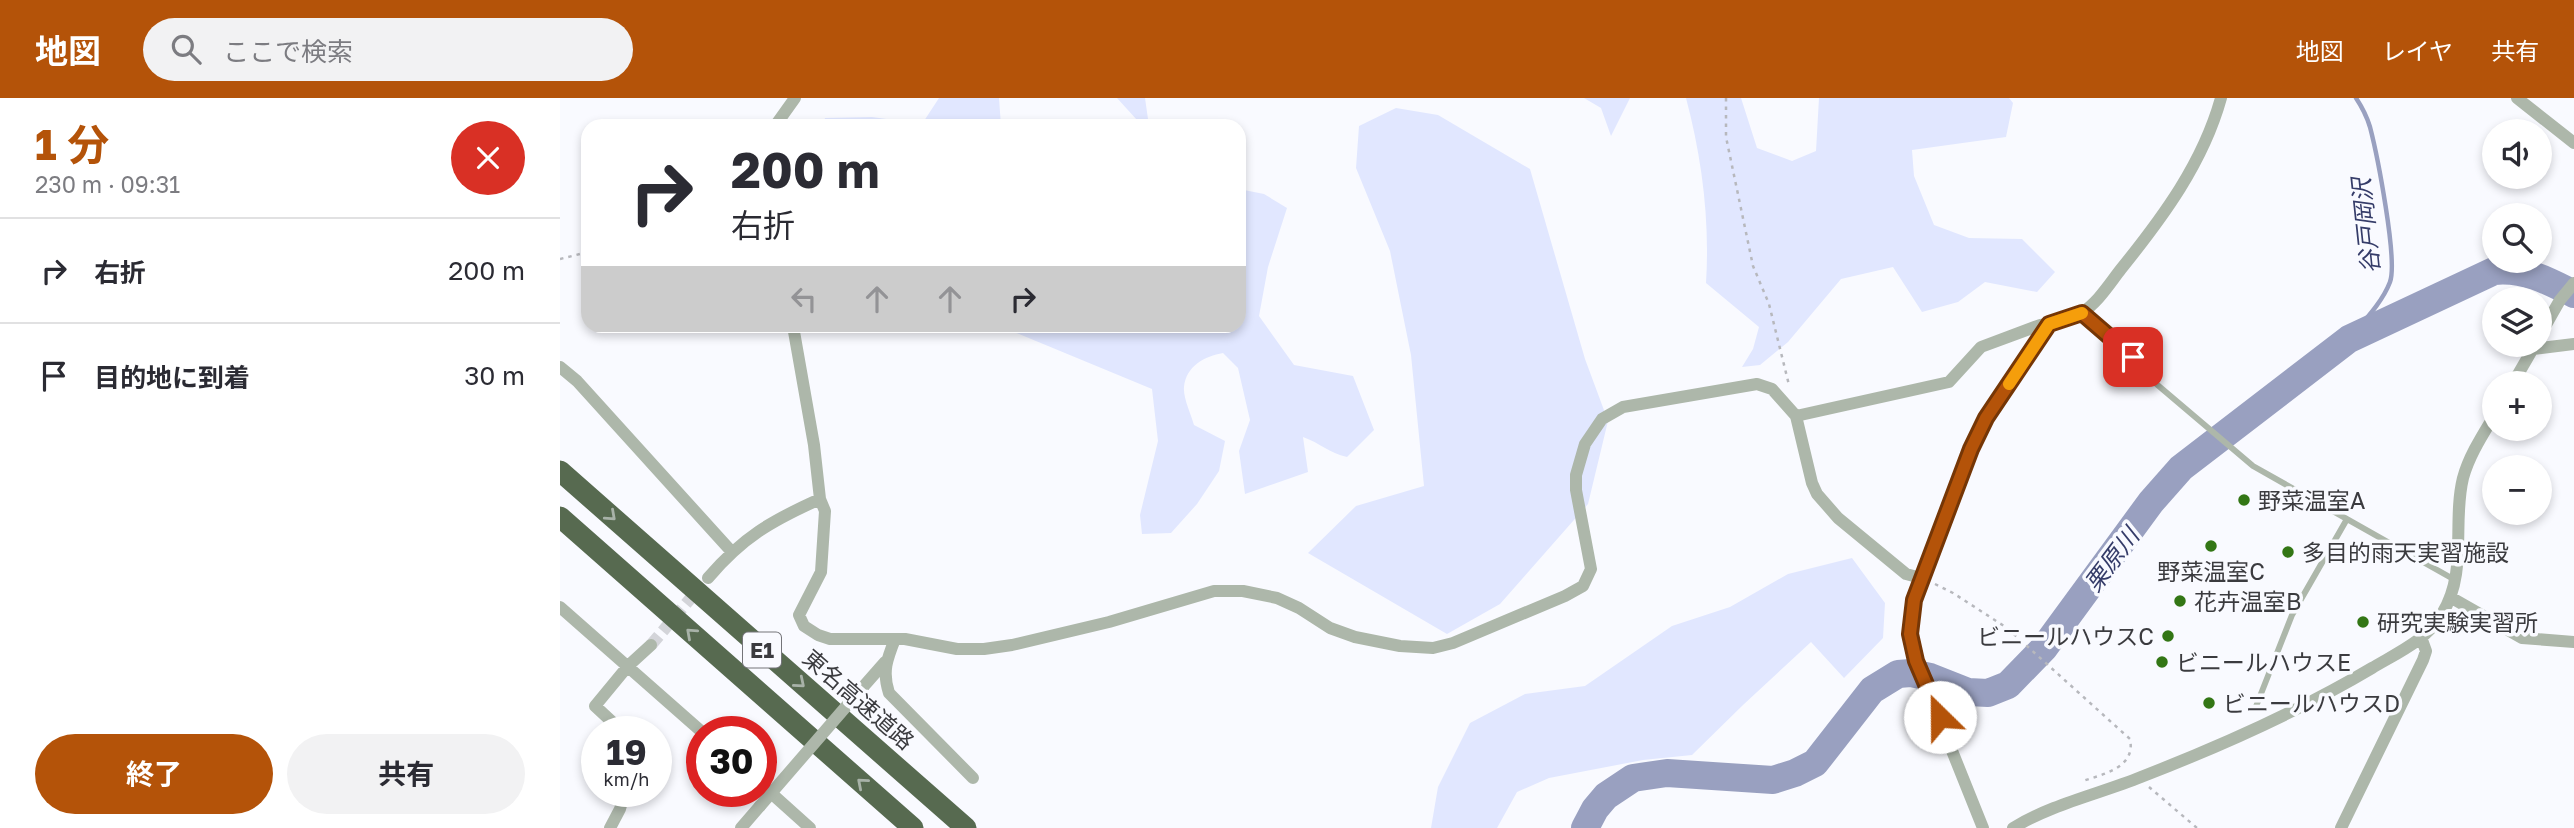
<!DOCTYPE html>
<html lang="ja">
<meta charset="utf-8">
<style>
:root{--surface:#fff;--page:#f2f2f3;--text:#2b2b33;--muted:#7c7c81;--line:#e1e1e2;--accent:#b45309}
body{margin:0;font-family:"Golos Text","Noto Sans JP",sans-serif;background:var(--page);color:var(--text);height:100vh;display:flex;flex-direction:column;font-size:26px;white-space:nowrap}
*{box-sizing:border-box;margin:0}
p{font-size:23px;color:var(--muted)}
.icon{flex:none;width:38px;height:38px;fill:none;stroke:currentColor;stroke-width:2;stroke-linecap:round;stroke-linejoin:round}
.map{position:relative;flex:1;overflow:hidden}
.side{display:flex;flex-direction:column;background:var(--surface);width:560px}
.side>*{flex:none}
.guide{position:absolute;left:21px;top:21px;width:665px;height:214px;border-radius:21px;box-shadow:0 4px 10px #0003;background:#fff;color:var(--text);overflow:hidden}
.buttons{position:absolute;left:1922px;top:21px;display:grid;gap:14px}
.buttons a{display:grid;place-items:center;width:70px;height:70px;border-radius:50%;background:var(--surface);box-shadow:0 4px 10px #0003;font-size:35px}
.speed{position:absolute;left:21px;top:618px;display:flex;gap:14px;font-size:35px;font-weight:700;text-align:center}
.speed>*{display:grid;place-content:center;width:91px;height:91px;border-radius:50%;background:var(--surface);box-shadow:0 4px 10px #0003;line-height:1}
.speed small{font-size:18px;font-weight:400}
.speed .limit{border:10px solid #d22;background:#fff;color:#111}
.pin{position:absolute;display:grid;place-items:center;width:60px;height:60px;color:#fff;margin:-30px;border-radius:14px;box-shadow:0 4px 10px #0006}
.me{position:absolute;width:77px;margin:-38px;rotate:337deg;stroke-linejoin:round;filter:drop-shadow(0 0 5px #0008)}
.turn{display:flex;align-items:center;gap:24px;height:147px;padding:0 35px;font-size:32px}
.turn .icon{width:91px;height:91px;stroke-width:2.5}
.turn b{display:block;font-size:49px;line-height:60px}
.lanes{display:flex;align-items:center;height:66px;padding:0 35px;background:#0003;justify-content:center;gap:35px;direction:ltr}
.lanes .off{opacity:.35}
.round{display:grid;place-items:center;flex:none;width:74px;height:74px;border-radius:37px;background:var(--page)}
.summary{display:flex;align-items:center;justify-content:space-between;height:119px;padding:0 35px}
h1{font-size:42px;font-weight:700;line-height:52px;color:var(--accent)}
.action{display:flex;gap:14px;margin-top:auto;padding:14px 35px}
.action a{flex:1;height:80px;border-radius:42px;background:var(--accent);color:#fff;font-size:28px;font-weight:700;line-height:80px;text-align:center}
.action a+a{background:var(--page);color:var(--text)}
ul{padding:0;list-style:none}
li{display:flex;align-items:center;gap:21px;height:105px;padding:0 35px;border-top:2px solid var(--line)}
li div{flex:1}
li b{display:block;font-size:26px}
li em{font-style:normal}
header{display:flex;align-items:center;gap:42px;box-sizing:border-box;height:98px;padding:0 35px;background:var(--accent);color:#fff}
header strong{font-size:33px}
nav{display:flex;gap:38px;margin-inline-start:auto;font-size:24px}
.search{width:490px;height:63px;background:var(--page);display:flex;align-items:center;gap:18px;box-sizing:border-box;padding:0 24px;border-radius:38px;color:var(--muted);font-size:26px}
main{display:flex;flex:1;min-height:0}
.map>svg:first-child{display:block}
.green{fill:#e1e7ff}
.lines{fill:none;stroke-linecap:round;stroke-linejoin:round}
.stream{stroke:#99a0c0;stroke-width:4.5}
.river{stroke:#99a0c0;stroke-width:28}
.minor-tunnel{stroke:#d3d4d9;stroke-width:12;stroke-dasharray:12 6;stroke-linecap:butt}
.path{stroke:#b7b8bd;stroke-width:2.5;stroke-dasharray:3.5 5;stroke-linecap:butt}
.service{stroke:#adb7aa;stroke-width:6}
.minor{stroke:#adb7aa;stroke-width:12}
.motorway{stroke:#576a50;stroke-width:21}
.minor-bridge{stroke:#adb7aa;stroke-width:12}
.oneway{stroke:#a8b2a8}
.route-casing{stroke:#753606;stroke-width:18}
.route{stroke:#b45309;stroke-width:12}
.slow{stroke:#f59e0b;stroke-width:12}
.poi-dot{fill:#337615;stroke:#f9faff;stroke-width:2.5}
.labels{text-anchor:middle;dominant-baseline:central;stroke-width:7;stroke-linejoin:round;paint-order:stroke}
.shield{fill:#f9faff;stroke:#747479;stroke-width:2}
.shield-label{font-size:21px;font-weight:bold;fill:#3b3b3f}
.poi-label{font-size:23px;fill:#3b3b3f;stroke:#f9faff;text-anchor:start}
.street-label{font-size:23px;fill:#3b3b3f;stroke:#f9faff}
.water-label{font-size:24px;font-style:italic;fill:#353c69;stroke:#f9faff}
</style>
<header>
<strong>地図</strong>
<div class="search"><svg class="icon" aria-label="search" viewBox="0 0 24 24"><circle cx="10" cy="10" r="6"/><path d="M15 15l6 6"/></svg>ここで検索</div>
<nav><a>地図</a><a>レイヤ</a><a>共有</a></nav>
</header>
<main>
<section class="side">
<div class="summary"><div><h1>1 分</h1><p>230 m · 09:31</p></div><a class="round" style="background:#d93025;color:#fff"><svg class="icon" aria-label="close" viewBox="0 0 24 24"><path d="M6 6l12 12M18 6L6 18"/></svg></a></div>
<ul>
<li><svg class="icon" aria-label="right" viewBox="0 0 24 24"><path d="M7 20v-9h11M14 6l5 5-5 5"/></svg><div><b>右折</b></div><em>200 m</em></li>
<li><svg class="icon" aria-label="arrive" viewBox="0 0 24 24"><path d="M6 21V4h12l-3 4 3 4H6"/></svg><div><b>目的地に到着</b></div><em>30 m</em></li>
</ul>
<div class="action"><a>終了</a><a>共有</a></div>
</section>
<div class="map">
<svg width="2014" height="730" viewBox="0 0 2014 730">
<rect width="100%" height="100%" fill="#f9faff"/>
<path class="green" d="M379 0H439L441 28H262L265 20 312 19 362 26Z
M557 0H585L589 28 577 22Z
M1024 0H1070L1051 38 1041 10Z
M1126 0H1181L1197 50 1232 63 1256 53 1259 0H1449L1453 5 1446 39 1352 52 1354 78 1374 127 1409 140 1462 141 1495 174 1477 194 1425 184 1398 204 1362 214 1333 169 1281 181 1228 244 1200 267 1182 269 1193 251 1199 229 1146 185C1150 123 1142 60 1126 0Z
M836 10 878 17 970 71 1025 261 1048 323 1028 406 940 506 887 536 748 455 796 408 864 388 851 257 830 153 796 70 799 28Z
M679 91 704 96 727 110 708 169 699 218 734 267 793 278 814 332 787 359C769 355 760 345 743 339L748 374 685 396 679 353 690 322 678 270 663 255C645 258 626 268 624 289 623 300 631 316 634 327L665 343 659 373 637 406 611 435 582 436 580 417 598 343 592 291 454 234V228H679Z
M1292 460 1325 505 1323 540 1284 580 1251 544 1183 607 1132 657 1083 662 989 680 957 694 937 730H871L878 689 910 625 965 596 1025 588 1112 528 1170 509 1228 476Z"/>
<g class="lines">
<path class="stream" d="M1789 241C1803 224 1822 205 1830 184 1838 162 1817 56 1810 29 1807 19 1802 9 1796 0"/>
<path class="river" d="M1025 730 1035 711 1046 698 1073 680 1107 675 1213 682 1235 675 1255 665 1312 592 1338 576 1351 575 1370 579 1408 594 1428 595 1448 587 1484 550 1591 404 1621 370 1789 241 1934 173C1964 170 1987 182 2014 196"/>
<path class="minor-tunnel" d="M91 547 141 488"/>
<path class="path" d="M1166 0V39L1193 168 1209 206 1229 287
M0 161 28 154
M1375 486 1393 495 1447 530 1570 641C1576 670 1543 676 1523 683
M1589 689 1637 730"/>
<path class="service" d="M1522 215 1573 259 1594 284 1693 368 1895 482
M1695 611 1732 517 1787 421"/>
<path class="minor" d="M1957 0 2014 45
M215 28 235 0
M233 228 254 347 260 401 265 413 261 474 239 517 244 528 258 537 270 541H345L397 551H424L452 547 549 524 654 493H683L717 500 739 510 770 530 795 539 840 548 873 550 893 545 1005 498 1023 488 1031 471 1016 392V377L1025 346 1042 321 1063 309 1197 286 1212 291 1236 318 1252 385 1257 396 1278 420 1346 476 1361 480
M1979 239 2000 202 2014 185
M1973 251 2014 246
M0 269 17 283 171 453
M1953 285 1975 247
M1236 318 1389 284 1421 249 1480 227C1492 226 1510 222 1521 215 1537 206 1550 185 1561 171 1603 119 1643 65 1661 0
M148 480C183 439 211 423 260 401
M1890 499 1962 540 2014 544
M0 509 142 634
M335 541C327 561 322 574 329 595L413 680
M303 589 325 564
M63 634 35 608 68 568 91 547
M201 686 250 730
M50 730 60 711 65 693
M181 730 200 708
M1423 730 1356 563 1350 536 1354 502 1411 351 1426 320 1489 226
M1453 730C1492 706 1539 696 1581 679 1661 648 1738 614 1812 570 1837 555 1867 542 1882 516 1908 474 1892 425 1903 380 1909 358 1922 338 1934 318
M1781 730 1863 562 1866 553 1861 539"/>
<path class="motorway" d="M0 373 406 730
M0 419 353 730"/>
<path class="minor-bridge" d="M200 708 303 589"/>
</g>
<defs><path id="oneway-chevron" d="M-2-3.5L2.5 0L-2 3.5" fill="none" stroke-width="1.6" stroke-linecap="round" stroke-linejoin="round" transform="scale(1.75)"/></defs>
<g class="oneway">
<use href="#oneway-chevron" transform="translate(51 418) rotate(42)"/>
<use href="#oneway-chevron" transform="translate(131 535) rotate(-138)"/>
<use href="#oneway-chevron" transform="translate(240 585) rotate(40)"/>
<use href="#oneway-chevron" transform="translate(302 685) rotate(-139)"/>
</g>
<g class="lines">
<defs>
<path id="route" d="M1380 619 1356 563 1350 536 1354 502 1411 351 1426 320 1489 226 1522 215 1573 259"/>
</defs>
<use href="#route" class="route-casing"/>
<use href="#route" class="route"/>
<path class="slow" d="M1449 286 1489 226 1522 215"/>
</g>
<g class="poi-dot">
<circle cx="1684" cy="402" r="7"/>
<circle cx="1651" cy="448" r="7"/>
<circle cx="1728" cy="454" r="7"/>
<circle cx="1620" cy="503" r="7"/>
<circle cx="1803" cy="524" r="7"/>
<circle cx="1608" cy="538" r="7"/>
<circle cx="1602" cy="564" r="7"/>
<circle cx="1649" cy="605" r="7"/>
</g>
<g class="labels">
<rect class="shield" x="183" y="534.5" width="38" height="35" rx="5"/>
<g class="shield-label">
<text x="202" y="552">E1</text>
</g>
<g class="poi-label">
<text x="1698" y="402">野菜温室A</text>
<text x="1742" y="454">多目的雨天実習施設</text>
<text x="1651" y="473" text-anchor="middle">野菜温室C</text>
<text x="1634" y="503">花卉温室B</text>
<text x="1817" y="524">研究実験実習所</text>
<text x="1594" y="538" text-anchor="end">ビニールハウスC</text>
<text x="1616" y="564">ビニールハウスE</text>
<text x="1663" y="605">ビニールハウスD</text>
</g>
<g class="street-label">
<text transform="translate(299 601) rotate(41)">東名高速道路</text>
</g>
<g class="water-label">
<text transform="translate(1805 128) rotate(-96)">谷戸岡沢</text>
<text transform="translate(1551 461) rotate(-53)">栗原川</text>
</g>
</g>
</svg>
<div class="buttons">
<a><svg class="icon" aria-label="sound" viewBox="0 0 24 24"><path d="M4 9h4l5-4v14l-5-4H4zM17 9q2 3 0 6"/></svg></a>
<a><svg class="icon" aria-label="search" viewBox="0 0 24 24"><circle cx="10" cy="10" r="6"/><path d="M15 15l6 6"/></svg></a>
<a><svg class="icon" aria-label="layers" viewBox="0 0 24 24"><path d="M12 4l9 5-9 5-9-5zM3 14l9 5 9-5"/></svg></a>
<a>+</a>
<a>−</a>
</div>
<div class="speed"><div>19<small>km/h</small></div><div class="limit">30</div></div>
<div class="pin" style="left:1573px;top:259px;background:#d93025"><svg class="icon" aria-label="arrive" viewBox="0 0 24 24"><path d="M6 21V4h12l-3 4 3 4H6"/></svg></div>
<svg class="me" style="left:1380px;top:619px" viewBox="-20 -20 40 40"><circle r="19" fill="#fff"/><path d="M0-13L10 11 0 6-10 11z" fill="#b45309"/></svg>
<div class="guide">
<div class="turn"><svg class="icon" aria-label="right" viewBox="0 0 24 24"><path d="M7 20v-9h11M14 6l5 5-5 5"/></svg><div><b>200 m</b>右折</div></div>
<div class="lanes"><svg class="icon off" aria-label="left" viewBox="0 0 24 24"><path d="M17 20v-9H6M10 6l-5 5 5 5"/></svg><svg class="icon off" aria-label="ahead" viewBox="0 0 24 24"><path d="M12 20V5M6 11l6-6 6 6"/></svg><svg class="icon off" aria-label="ahead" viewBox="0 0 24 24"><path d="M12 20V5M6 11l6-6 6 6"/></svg><svg class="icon" aria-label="right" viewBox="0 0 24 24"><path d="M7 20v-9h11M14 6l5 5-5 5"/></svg></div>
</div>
</div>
</main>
